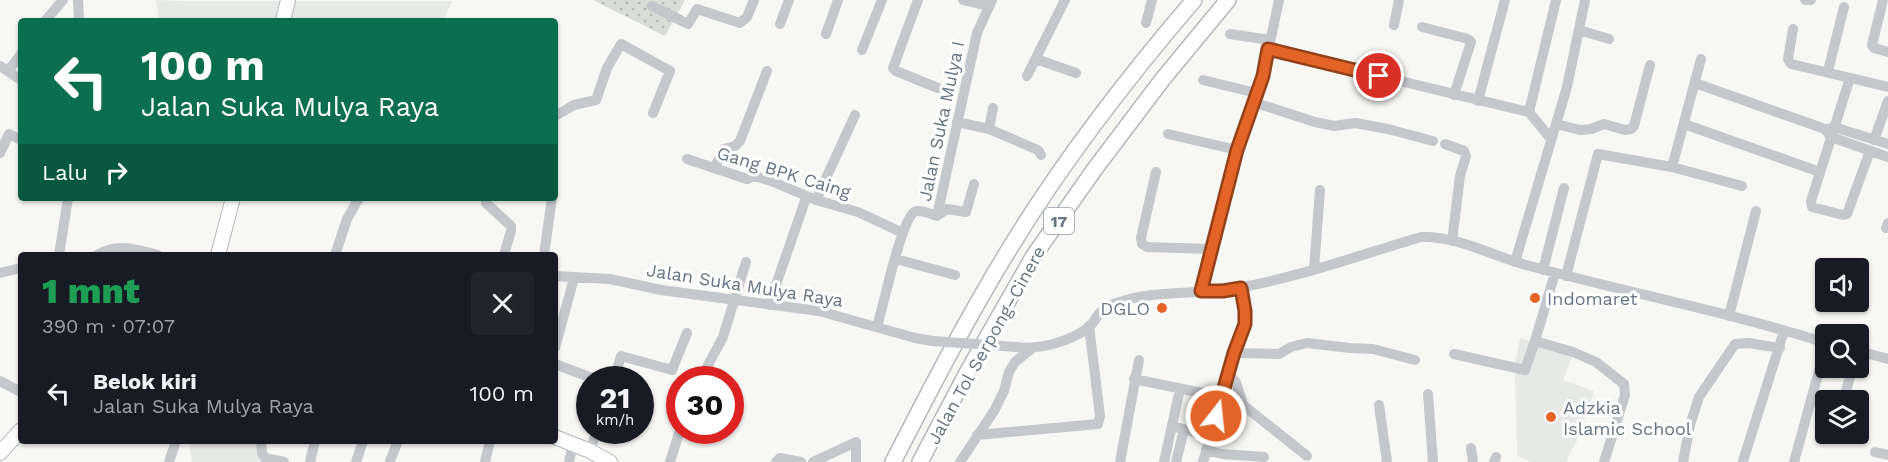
<!DOCTYPE html>
<html lang="id">
<meta charset="utf-8">
<style>
:root{--surface:#171b24;--page:#20242c;--text:#f1f3f6;--muted:#9ea1a6}
body{margin:0;font-family:"Work Sans",sans-serif;background:var(--page);color:var(--text);height:100vh;display:flex;flex-direction:column;font-size:22px;white-space:nowrap}
*{box-sizing:border-box;margin:0}
p{font-size:20px;color:var(--muted)}
.icon{flex:none;width:33px;height:33px;fill:none;stroke:currentColor;stroke-width:2;stroke-linecap:round;stroke-linejoin:round}
.map{position:relative;flex:1;overflow:hidden}
.panel{position:absolute;left:18px;top:252px;width:540px;height:192px;display:flex;flex-direction:column;background:var(--surface);border-radius:6px;box-shadow:0 2px 4px #0004}
.panel>*{flex:none}
.hud{position:absolute;left:18px;top:18px;width:540px;height:183px;border-radius:6px;box-shadow:0 2px 4px #0004;background:#0b6e4f;color:#fff;overflow:hidden}
.controls{position:absolute;left:1815px;top:258px;display:grid;gap:12px}
.controls a{display:grid;place-items:center;width:54px;height:54px;border-radius:6px;background:var(--surface);box-shadow:0 2px 4px #0004;font-size:30px}
.speed{position:absolute;left:576px;top:366px;display:flex;gap:12px;font-size:30px;font-weight:700;text-align:center}
.speed>*{display:grid;place-content:center;width:78px;height:78px;border-radius:50%;background:var(--surface);box-shadow:0 2px 4px #0004;line-height:1}
.speed small{font-size:15px;font-weight:400}
.speed .limit{border:9px solid #d22;background:#fff;color:#111}
.pin{position:absolute;display:grid;place-items:center;width:51px;height:51px;color:#fff;margin:-26px;border:3px solid #fff;border-radius:50%;box-shadow:0 2px 6px #0007}
.me{position:absolute;width:66px;margin:-33px;rotate:16deg;stroke-linejoin:round;filter:drop-shadow(0 0 4px #0008)}
.turn{display:flex;align-items:center;gap:21px;height:126px;padding:0 24px;font-size:27px}
.turn .icon{width:78px;height:78px;stroke-width:2.5}
.turn b{display:block;font-size:42px;line-height:51px}
.then{display:flex;align-items:center;height:57px;padding:0 24px;background:#0003;gap:12px;font-size:22px}
.round{display:grid;place-items:center;flex:none;width:63px;height:63px;border-radius:6px;background:var(--page)}
.summary{display:flex;align-items:center;justify-content:space-between;height:102px;padding:0 24px}
h1{font-size:36px;font-weight:800;line-height:45px;color:#1e9e55}
ul{padding:0;list-style:none}
li{display:flex;align-items:center;gap:18px;height:78px;padding:0 24px}
li div{flex:1}
li b{display:block;font-size:22px}
li em{font-style:normal}
.map>svg:first-child{display:block}
.built{fill:#e7e9e7}
.grass{fill:url(#grass-dots)}
.lines{fill:none;stroke-linecap:round;stroke-linejoin:round}
.major-casing{stroke:#b5b9bd;stroke-width:16}
.highway-casing{stroke:#b5b8bc;stroke-width:18}
.minor{stroke:#c4c7cb;stroke-width:10}
.major{stroke:#fff;stroke-width:14}
.highway{stroke:#fff;stroke-width:15}
.minor-bridge{stroke:#c4c7cb;stroke-width:10}
.route-casing{stroke:#944119;stroke-width:15}
.route{stroke:#e46427;stroke-width:10}
.poi-dot{fill:#e46427;stroke:#fff;stroke-width:2}
.labels{text-anchor:middle;dominant-baseline:central;stroke-width:6;stroke-linejoin:round;paint-order:stroke}
.shield{fill:#fff;stroke:#949eaa;stroke-width:1.5}
.shield-label{font-size:16px;font-weight:bold;fill:#667485}
.street-label{font-size:18px;fill:#667485;stroke:#fff}
.poi-label{font-size:18px;fill:#667485;stroke:#fff;text-anchor:start}
</style>
<div class="map">
<svg width="1888" height="462" viewBox="0 0 1888 462">
<defs>
<pattern id="grass-dots" width="8" height="8" patternUnits="userSpaceOnUse" patternTransform="scale(1.5)"><rect width="8" height="8" fill="#d8ded5"/><path d="M2 2h.1M6 6h.1" fill="none" stroke="#b3b9b2" stroke-width="1.8" stroke-linecap="round"/></pattern>
</defs>
<rect width="100%" height="100%" fill="#f7f7f4"/>
<path class="built" d="M156 0 182 1H452L443 21H159Z
M1520 338 1573 355 1563 380 1594 391 1576 443 1566 462H1531L1517 456 1515 362Z
M189 441H261L263 462H192Z"/>
<path class="grass" d="M593 0H685L665 36Z"/>
<g class="lines">
<defs>
<path id="major" d="M283 21 288 0
M218 255 233 198
M555 437 590 451 610 462
M0 453 21 430"/>
<path id="highway" d="M893 462C931 388 969 314 1013 243 1066 157 1128 77 1194 0
M920 462 968 371 1033 257 1094 170 1162 80 1228 0"/>
</defs>
<use href="#major" class="major-casing"/>
<use href="#highway" class="highway-casing"/>
<path class="minor" d="M78 0 79 21
M918 0 893 68 896 71 938 88
M963 0 988 6
M1805 0H1811
M1883 0 1872 45 1874 48 1888 52
M652 6 688 24 697 9 740 23 747 17 754 0
M45 21 63 0
M1146 23 1152 0
M780 24 789 0
M1394 25 1399 0
M1422 27 1468 39 1471 42 1454 95
M1793 29 1788 59 1791 64 1888 87
M1579 30 1609 39
M826 34 838 0
M1230 34 1270 40
M1268 49 1529 112
M862 50 882 0
M1036 59 1076 73
M0 66 21 80
M8 71 21 54
M1828 71 1844 7
M1027 76 1065 0
M1850 78 1811 201 1812 207 1843 215 1847 214 1870 151
M1203 80 1256 93
M1695 83 1825 129 1831 137 1888 157
M1478 101 1505 0
M1253 102 1315 122 1334 126 1355 123 1388 129 1433 141
M1529 112 1556 0
M1529 112 1551 139
M555 116 574 105 596 100 607 68 621 44 670 71 653 113
M957 122 989 129 1038 150 1041 155
M1556 124 1580 130 1591 129 1604 124 1625 130 1631 129 1634 126 1650 65
M1684 124 1820 172
M989 129 993 108
M1828 129 1834 127 1888 144
M1168 134 1237 150
M1874 140 1888 101
M1445 144 1464 151 1466 156 1460 176 1452 241
M0 153 9 134 21 140
M687 159 747 179 755 176 771 181 816 200 858 212 903 233
M715 167 724 149 735 146 740 141 767 71
M1672 167 1701 59
M1156 172 1141 238 1142 244 1147 247 1210 249
M487 198 486 203 511 226V231L504 255
M816 200 855 115
M937 216 947 209 966 212 974 184
M1886 228 1888 223
M59 255 68 198
M97 255C116 243 137 249 158 255
M335 255 347 219 359 198
M544 255 552 198
M896 259 955 275
M1515 262 1567 87 1585 0
M1314 269 1320 190
M1543 270 1564 188
M0 273 21 268
M555 276 610 279 661 290 819 311 915 338 933 341
M1566 276 1598 154 1672 167 1742 186
M1201 291 1237 150 1263 76 1279 0
M769 305 805 201
M1729 316 1756 211
M877 327C883 307 901 221 914 212 919 209 931 214 937 216L977 33 992 0
M1535 341 1573 352 1596 362 1624 384 1625 395 1604 462
M1016 347C1039 350 1070 342 1089 327 1096 321 1098 311 1107 307 1147 288 1194 296 1237 288 1300 277 1360 255 1421 237 1456 235 1497 258 1530 266 1629 293 1729 312 1826 343
M555 348 574 278
M1858 351 1888 359
M1235 353 1279 354 1291 347 1307 343 1350 348 1373 349 1415 360
M1454 354 1525 370 1535 341 1555 273
M555 364 597 380
M1228 374 1236 382 1243 405 1307 456
M1134 379 1217 396
M614 380 621 356 672 370 687 333
M700 380 723 337 746 262
M0 381 21 392
M1428 394 1433 462
M1843 400 1853 368
M1379 405 1387 462
M1172 426 1205 435
M977 435 1098 424 1100 416 1089 326
M261 441 262 453 265 458 284 462
M1471 448 1473 462
M1206 450 1222 454 1264 457
M590 451 597 430
M1875 452 1888 455
M390 461 398 441
M1743 461 1784 331
M169 462 176 441
M310 462 315 441
M356 462 363 441
M485 462 490 441
M569 462 573 444
M670 462 680 430
M776 462 780 458 801 462
M813 462 856 442V462
M960 462 994 411 1004 391 1009 372 1015 362 1031 349
M1120 462 1139 360
M1164 462 1180 389
M1176 462 1184 430
M1203 462 1235 353 1245 324V311L1241 288
M1494 462 1496 457
M1683 462 1690 425 1699 397 1735 344 1749 343 1780 348
M1794 462 1826 345"/>
<use href="#major" class="major"/>
<use href="#highway" class="highway"/>
<path class="minor-bridge" d="M933 341 1016 347"/>
</g>
<g class="lines">
<defs>
<path id="route" d="M1216 416 1234 353 1245 324V311L1241 288 1223 291H1201L1237 150 1263 76 1268 49 1379 76"/>
</defs>
<use href="#route" class="route-casing"/>
<use href="#route" class="route"/>
</g>
<g class="poi-dot">
<circle cx="1535" cy="298" r="6"/>
<circle cx="1162" cy="308" r="6"/>
<circle cx="1551" cy="417" r="6"/>
</g>
<g class="labels">
<rect class="shield" x="1044" y="208" width="30" height="26" rx="4.5"/>
<g class="shield-label">
<text x="1059" y="221">17</text>
</g>
<g class="street-label">
<text transform="translate(941 121) rotate(-78)">Jalan Suka Mulya I</text>
<text transform="translate(784 172) rotate(17)">Gang BPK Caing</text>
<text transform="translate(745 285) rotate(9)">Jalan Suka Mulya Raya</text>
<text transform="translate(986 345) rotate(-61)">Jalan Tol Serpong–Cinere</text>
</g>
<g class="poi-label">
<text x="1547" y="298">Indomaret</text>
<text x="1150" y="308" text-anchor="end">DGLO</text>
<text x="1563" y="407">Adzkia<tspan x="1563" dy="21">Islamic School</tspan></text>
</g>
</g>
</svg>
<div class="controls">
<a><svg class="icon" aria-label="sound" viewBox="0 0 24 24"><path d="M4 9h4l5-4v14l-5-4H4zM17 9q2 3 0 6"/></svg></a>
<a><svg class="icon" aria-label="search" viewBox="0 0 24 24"><circle cx="10" cy="10" r="6"/><path d="M15 15l6 6"/></svg></a>
<a><svg class="icon" aria-label="layers" viewBox="0 0 24 24"><path d="M12 4l9 5-9 5-9-5zM3 14l9 5 9-5"/></svg></a>
</div>
<div class="speed"><div>21<small>km/h</small></div><div class="limit">30</div></div>
<div class="pin" style="left:1379px;top:76px;background:#d93025"><svg class="icon" aria-label="arrive" viewBox="0 0 24 24"><path d="M6 21V4h12l-3 4 3 4H6"/></svg></div>
<svg class="me" style="left:1216px;top:416px" viewBox="-20 -20 40 40"><circle r="17" fill="#e46427" stroke="#fff" stroke-width="3"/><path d="M0-11L8 9 0 5-8 9z" fill="#fff"/></svg>
<div class="hud">
<div class="turn"><svg class="icon" aria-label="left" viewBox="0 0 24 24"><path d="M17 20v-9H6M10 6l-5 5 5 5"/></svg><div><b>100 m</b>Jalan Suka Mulya Raya</div></div>
<div class="then">Lalu<svg class="icon" aria-label="right" viewBox="0 0 24 24"><path d="M7 20v-9h11M14 6l5 5-5 5"/></svg></div>
</div>
<section class="panel">
<div class="summary"><div><h1>1 mnt</h1><p>390 m · 07:07</p></div><a class="round"><svg class="icon" aria-label="close" viewBox="0 0 24 24"><path d="M6 6l12 12M18 6L6 18"/></svg></a></div>
<ul>
<li><svg class="icon" aria-label="left" viewBox="0 0 24 24"><path d="M17 20v-9H6M10 6l-5 5 5 5"/></svg><div><b>Belok kiri</b><p>Jalan Suka Mulya Raya</p></div><em>100 m</em></li>
</ul>
</section>
</div>
